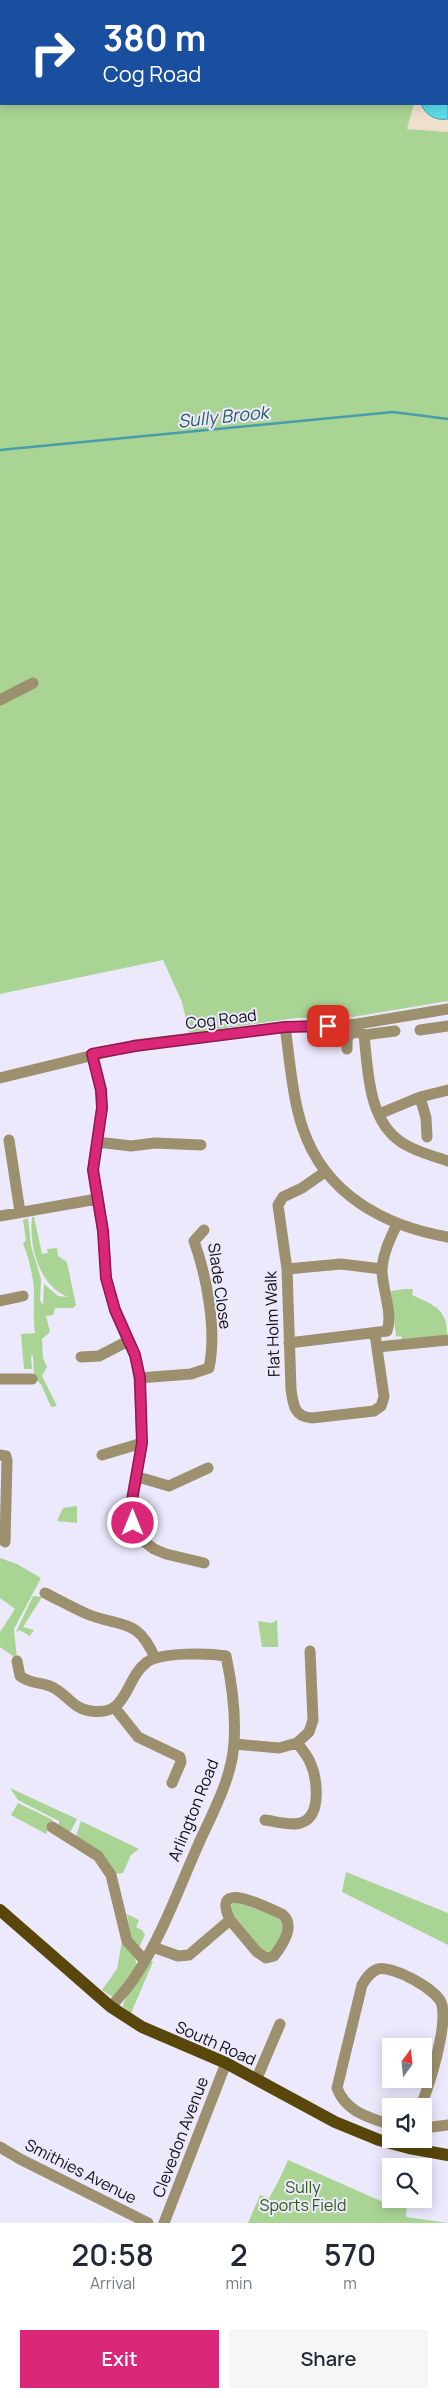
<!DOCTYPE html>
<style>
:root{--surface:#fff;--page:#f6f6f7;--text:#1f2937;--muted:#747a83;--accent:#db2777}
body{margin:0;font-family:Manrope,sans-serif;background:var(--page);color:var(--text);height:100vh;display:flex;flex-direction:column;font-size:19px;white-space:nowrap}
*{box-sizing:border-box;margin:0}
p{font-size:16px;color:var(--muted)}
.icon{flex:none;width:28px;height:28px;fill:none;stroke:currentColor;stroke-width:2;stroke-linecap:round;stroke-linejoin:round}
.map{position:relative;height:2223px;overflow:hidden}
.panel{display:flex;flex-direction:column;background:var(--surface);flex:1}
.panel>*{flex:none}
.guide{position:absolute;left:0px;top:0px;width:449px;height:105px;box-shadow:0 2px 12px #0003;background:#1a4fa0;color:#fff;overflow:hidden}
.needle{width:32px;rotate:15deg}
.buttons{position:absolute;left:382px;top:2038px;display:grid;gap:10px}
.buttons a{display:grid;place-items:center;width:50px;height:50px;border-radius:0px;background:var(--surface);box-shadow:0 2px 12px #0003;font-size:25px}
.pin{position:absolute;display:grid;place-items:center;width:42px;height:42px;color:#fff;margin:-21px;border-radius:10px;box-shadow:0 2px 8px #0006}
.me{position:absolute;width:55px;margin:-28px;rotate:0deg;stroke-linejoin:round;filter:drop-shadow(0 0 4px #0008)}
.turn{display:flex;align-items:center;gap:18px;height:105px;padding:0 20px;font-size:22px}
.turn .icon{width:65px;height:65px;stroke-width:2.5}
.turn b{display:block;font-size:35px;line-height:42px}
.eta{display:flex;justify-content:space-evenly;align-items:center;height:85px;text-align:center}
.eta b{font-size:30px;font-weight:600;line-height:35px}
.action{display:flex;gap:10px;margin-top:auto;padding:10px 20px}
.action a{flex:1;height:58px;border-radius:0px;background:var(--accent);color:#fff;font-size:20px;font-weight:600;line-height:58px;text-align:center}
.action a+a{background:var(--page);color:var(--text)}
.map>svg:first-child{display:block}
.industrial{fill:#eee0cd}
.green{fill:#a9d494}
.water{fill:#5ddce9;stroke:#459ea9}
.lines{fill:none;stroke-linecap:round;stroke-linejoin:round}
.stream{stroke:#459ea9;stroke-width:2.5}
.minor{stroke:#9d906e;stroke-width:11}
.major{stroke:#58460b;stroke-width:12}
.route-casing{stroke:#8e194d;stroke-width:12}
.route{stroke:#db2777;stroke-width:9}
.labels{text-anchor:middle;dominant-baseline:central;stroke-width:4;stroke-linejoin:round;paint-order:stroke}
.street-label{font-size:16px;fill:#0e0d13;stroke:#ede9fd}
.park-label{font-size:16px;fill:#2f5b11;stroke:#ede9fd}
.water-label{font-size:18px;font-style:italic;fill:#285e63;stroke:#ede9fd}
</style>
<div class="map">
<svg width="448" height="2223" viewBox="0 0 448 2223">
<rect width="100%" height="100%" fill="#ede9fd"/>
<path class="industrial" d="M448 0V132L407 129 414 104H448Z"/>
<path class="green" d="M148 0H448L148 1Z
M0 66 1 104H414L407 129 448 132V1001L347 1018H297L189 1033 182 1002 163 960 0 994Z
M32 1217H34L42 1254 48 1253 47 1249 57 1248 58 1256 67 1262 76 1305 73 1308H55L53 1315 46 1316 50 1332 42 1339 43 1358 47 1367 42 1376 57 1406 51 1407 41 1384 34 1378 33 1355 31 1356 32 1369H24L21 1334 35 1333C33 1318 34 1304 34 1290 33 1276 29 1258 23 1244L26 1240 23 1220 28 1218 31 1246 41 1279 40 1300 43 1305 44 1284 58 1296 68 1297C38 1285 29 1245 32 1217Z
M404 1289H413L412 1295C431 1304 448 1308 447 1335L402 1339 401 1336 396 1337 391 1291Z
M77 1506V1523L57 1521 63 1508Z
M0 1558 17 1564 41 1578 14 1629 17 1659 0 1647V1632L15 1609 0 1598Z
M33 1596 42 1597 23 1627 34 1630 30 1636 19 1630 17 1633V1630Z
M277 1620 278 1647H262L258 1621 272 1623Z
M10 1788 77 1819 71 1831 66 1832 59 1828V1821L18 1800Z
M18 1803 53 1820 46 1834 11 1815Z
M81 1821 139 1849 131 1855 123 1873 114 1874 103 1856 76 1836Z
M346 1872 448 1913V1945L342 1892Z
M233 1901 281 1917 286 1922 276 1950 266 1955 230 1913Z
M127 1914 139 1920 136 1927 142 1930 145 1935 139 1947 132 1943Z
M122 1941 135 1957 137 1967 114 1998 102 1990 117 1969Z
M151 1961 153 1962 131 2013 123 2007C122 1998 146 1972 151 1961Z
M288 2160 383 2202 385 2199 407 2203 406 2217 448 2223H248L260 2195 269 2198 279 2180Z"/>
<path class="water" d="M448 75V119C435 121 426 115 421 104H448Z"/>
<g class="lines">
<path class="stream" d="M0 450 393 412 448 419"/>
<path class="minor" d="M0 700 33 683
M285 1027C290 1060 292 1097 303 1129 325 1194 384 1226 448 1237
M420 1030 448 1026
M364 1035 395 1031
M347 1049V1039L350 1034 358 1032 364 1035C368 1070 368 1120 401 1142 414 1151 433 1156 448 1161
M92 1054 101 1090 102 1107 93 1169 103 1231 106 1278 115 1310 135 1355 139 1378 142 1443 132 1501 133 1523 142 1540 154 1549 166 1554 204 1563
M0 1078 135 1045 285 1027 357 1024 448 1009
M420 1097 426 1118 427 1137
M379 1114 420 1097 448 1090
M9 1140 20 1212
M98 1142 131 1146 155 1143 201 1145
M325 1172 302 1188 283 1197 278 1205 287 1269 291 1389C293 1404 294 1417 312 1418L374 1411 381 1406 384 1397 375 1334
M0 1216 97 1199
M287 1269 341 1264 382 1269
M0 1301 23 1296
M289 1343 387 1331C393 1314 383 1291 382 1272 382 1255 390 1239 397 1224
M377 1347 448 1340
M81 1357 99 1356 128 1341
M139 1378 191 1374 209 1368C217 1331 207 1277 194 1241L204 1230
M0 1379H32
M0 1455 6 1456 7 1461 5 1542
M102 1455 142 1443
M138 1477 169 1486 208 1468
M45 1593C59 1600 73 1608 87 1614 122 1628 137 1617 155 1658
M17 1661 20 1676C30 1684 41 1682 52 1687 67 1694 73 1709 91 1711 129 1717 124 1679 147 1662 162 1652 209 1653 226 1656 232 1684 236 1714 234 1743 232 1778 213 1812 199 1843 179 1888 162 1936 135 1977 128 1988 119 1997 111 2007
M115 1708 138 1737 180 1757 181 1762 172 1783
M234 1744 279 1748 297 1743
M265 1820C275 1821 293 1827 303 1822 322 1814 317 1777 310 1762 307 1755 302 1749 297 1743L309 1732 313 1720 310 1651
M52 1827 98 1856 111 1875 127 1941 145 1961
M153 1947 178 1956 189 1955 230 1920C210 1877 267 1908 282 1914 296 1925 283 1944 274 1956L266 1958 257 1952 230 1920
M257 2078 280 2024
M391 2125C368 2117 346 2112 337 2088L362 1985C366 1978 370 1972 378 1969 392 1965 439 1990 442 2005 447 2029 430 2083 421 2106
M424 2128 448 2125
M0 2147 20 2159 148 2223
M164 2223 226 2063"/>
<path class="major" d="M0 1910 111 2007 142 2027 226 2063 335 2122 379 2140 409 2148 448 2155"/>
</g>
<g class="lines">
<defs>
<path id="route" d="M133 1523 132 1500 142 1443 140 1378 135 1355 115 1310 106 1278 103 1231 93 1170 102 1108 101 1090 92 1054 135 1046 285 1027 328 1026"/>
</defs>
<use href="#route" class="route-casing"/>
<use href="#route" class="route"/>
</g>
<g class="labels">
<g class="street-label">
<text transform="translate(221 1019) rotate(-7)">Cog Road</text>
<text transform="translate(220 1286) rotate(82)">Slade Close</text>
<text transform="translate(272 1324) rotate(-92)">Flat Holm Walk</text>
<text transform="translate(193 1810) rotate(-68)">Arlington Road</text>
<text transform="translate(216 2043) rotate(24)">South Road</text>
<text transform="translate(180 2137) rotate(-69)">Clevedon Avenue</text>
<text transform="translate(81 2171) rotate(27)">Smithies Avenue</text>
</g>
<g class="park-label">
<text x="303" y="2187">Sully<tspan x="303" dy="18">Sports Field</tspan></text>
</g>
<g class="water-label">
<text transform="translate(223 416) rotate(-6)">Sully Brook</text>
</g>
</g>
</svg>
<div class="buttons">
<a><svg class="needle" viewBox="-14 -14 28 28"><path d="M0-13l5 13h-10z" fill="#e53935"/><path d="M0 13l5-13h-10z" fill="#747a83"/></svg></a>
<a><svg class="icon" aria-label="sound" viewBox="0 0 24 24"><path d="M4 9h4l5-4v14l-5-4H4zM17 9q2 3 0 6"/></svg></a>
<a><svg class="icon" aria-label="search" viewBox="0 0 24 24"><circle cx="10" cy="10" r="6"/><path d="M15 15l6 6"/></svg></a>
</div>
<div class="pin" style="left:328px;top:1026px;background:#d93025"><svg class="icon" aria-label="arrive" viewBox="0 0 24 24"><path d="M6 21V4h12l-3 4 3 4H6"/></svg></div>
<svg class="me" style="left:133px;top:1523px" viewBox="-20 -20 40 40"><circle r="17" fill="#db2777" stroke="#fff" stroke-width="3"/><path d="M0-11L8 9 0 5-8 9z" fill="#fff"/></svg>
<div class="guide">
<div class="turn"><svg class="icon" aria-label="right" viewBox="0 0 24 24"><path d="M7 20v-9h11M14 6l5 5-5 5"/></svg><div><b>380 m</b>Cog Road</div></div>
</div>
</div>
<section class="panel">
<div class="eta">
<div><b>20:58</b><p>Arrival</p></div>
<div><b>2</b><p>min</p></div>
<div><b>570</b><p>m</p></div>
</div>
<div class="action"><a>Exit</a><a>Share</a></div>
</section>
